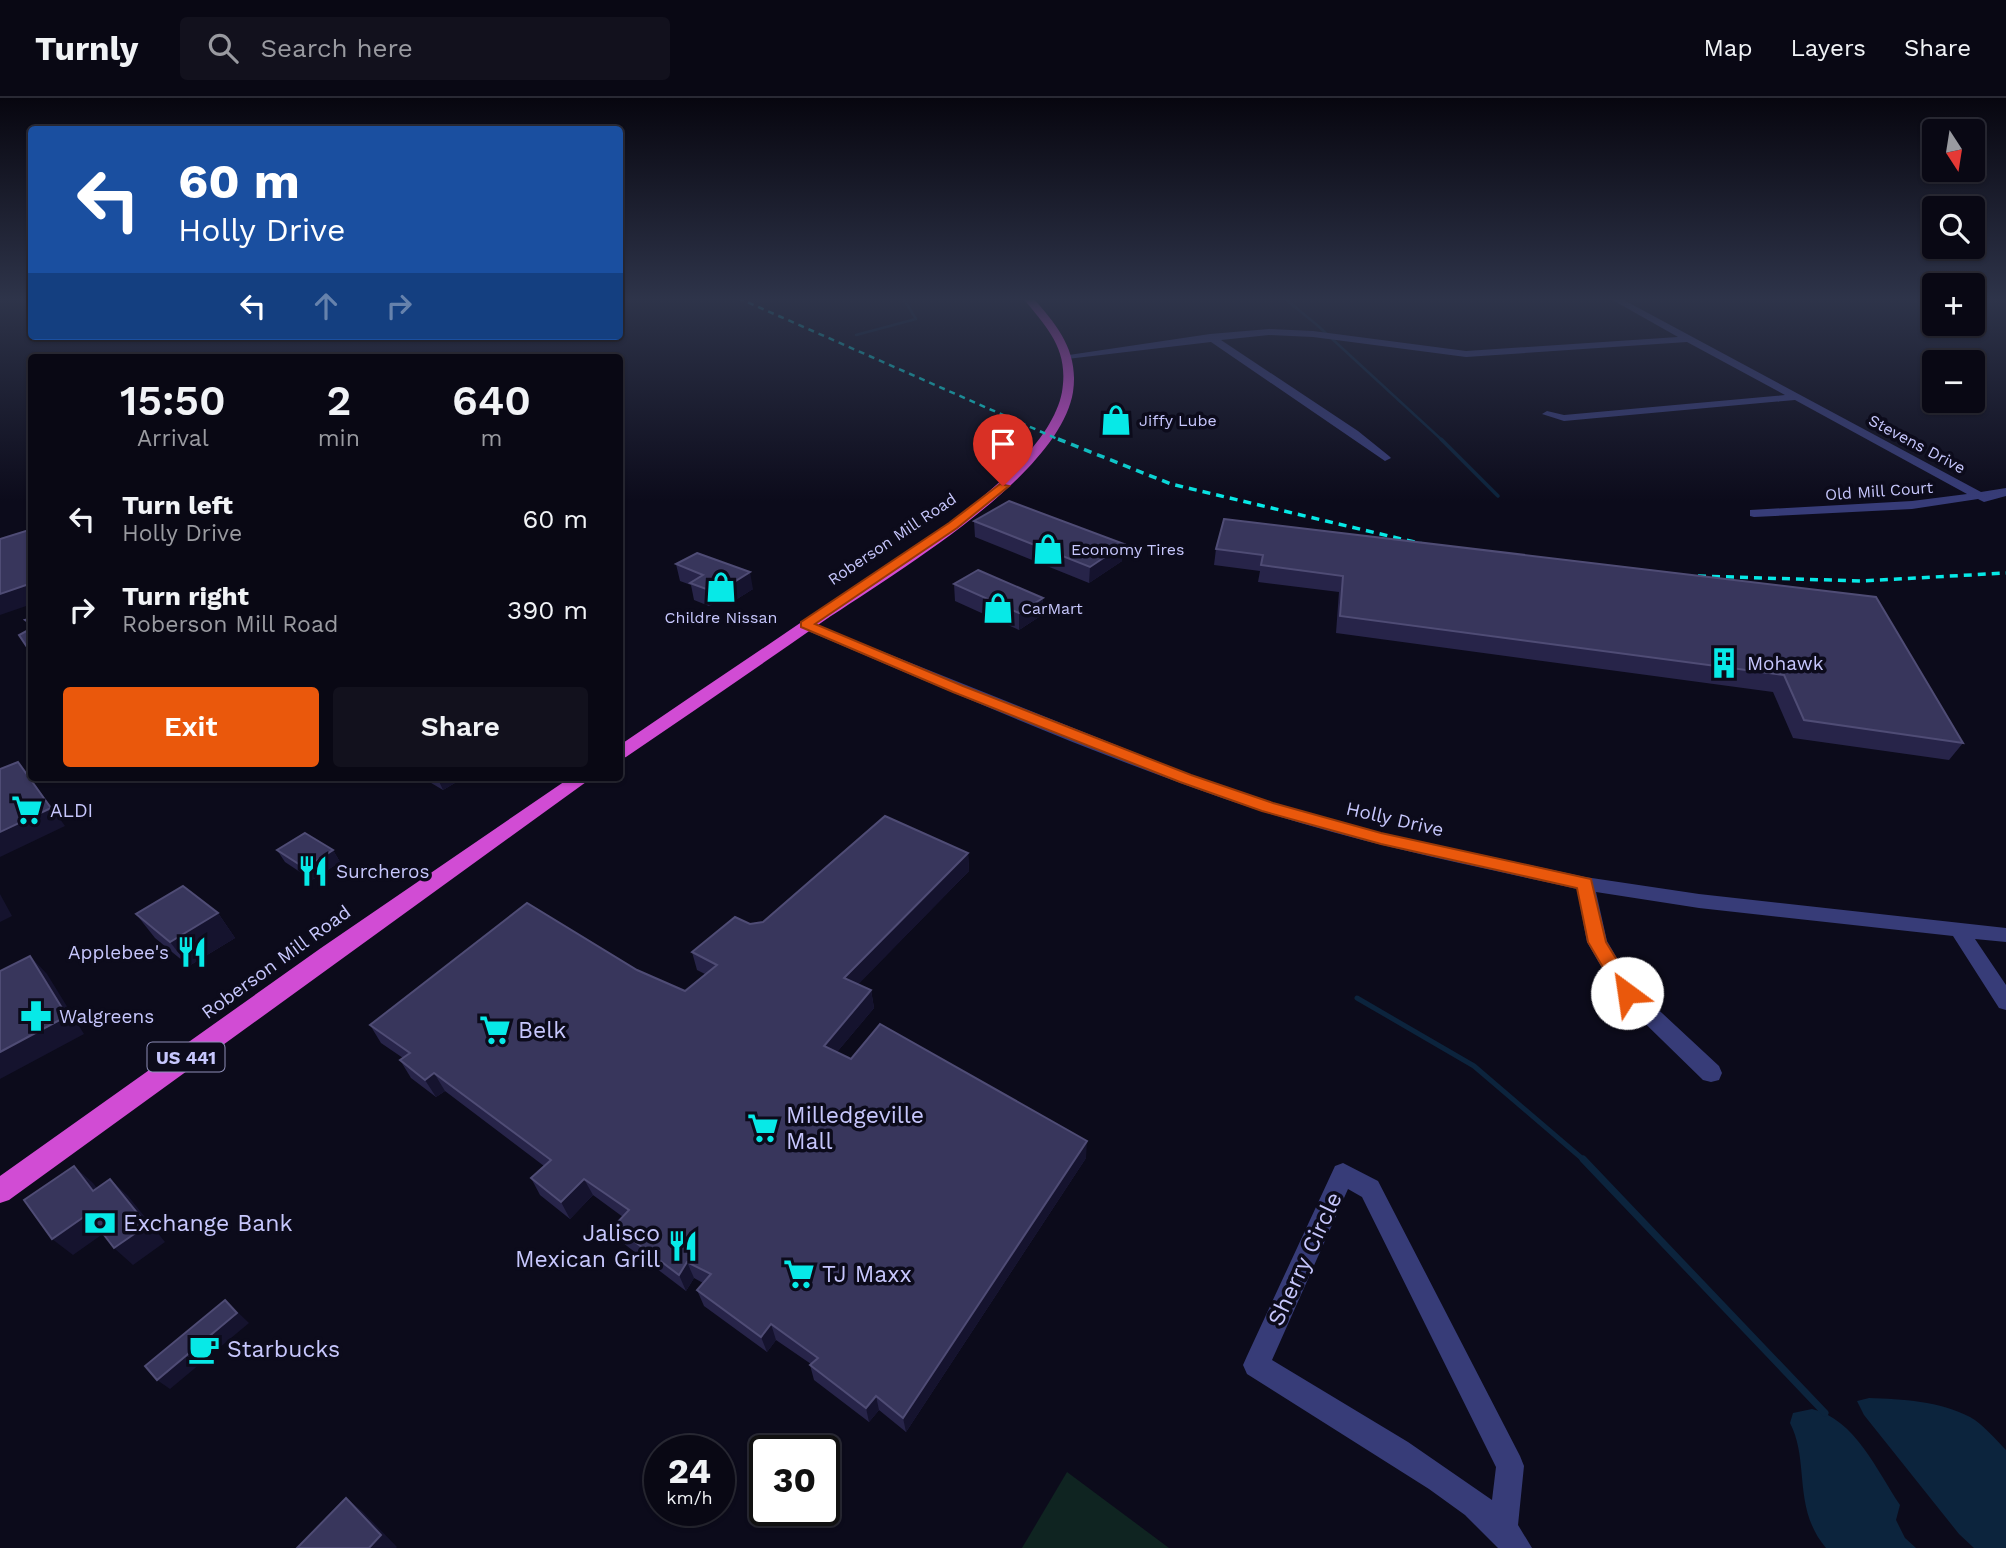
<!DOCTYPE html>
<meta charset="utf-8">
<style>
:root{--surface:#090814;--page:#12111d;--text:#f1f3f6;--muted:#999aa0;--line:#292934;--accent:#ea580c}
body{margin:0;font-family:"Work Sans",sans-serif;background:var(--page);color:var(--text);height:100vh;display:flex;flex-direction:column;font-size:26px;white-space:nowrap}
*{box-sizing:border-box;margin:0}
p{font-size:23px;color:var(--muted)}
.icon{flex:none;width:38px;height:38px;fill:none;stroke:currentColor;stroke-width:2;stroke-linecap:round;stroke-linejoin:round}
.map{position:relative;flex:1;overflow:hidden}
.sheet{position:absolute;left:28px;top:256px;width:595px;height:427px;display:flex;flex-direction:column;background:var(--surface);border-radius:7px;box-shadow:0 2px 5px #0004,0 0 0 2px var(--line)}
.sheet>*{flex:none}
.guide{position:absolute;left:28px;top:28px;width:595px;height:214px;border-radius:7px;box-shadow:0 2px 5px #0004,0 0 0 2px var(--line);background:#1a4fa0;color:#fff;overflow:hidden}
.needle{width:46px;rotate:168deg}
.buttons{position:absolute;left:1922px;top:21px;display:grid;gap:14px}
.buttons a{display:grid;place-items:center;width:63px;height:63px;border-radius:7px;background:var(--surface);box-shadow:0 2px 5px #0004,0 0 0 2px var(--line);font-size:35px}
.speed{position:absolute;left:644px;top:1337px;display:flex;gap:14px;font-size:35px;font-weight:700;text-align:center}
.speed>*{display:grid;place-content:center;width:91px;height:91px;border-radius:50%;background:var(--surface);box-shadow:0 2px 5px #0004,0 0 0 2px var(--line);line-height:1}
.speed small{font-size:18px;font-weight:400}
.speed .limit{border:4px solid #111;border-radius:10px;background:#fff;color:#111}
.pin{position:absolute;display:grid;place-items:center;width:60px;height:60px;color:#fff;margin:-72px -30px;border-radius:50% 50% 50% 0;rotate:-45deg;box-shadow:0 0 7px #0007}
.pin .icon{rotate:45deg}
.me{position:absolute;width:77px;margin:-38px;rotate:329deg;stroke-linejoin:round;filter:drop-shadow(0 0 5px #0008)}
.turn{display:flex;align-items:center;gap:24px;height:147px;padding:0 35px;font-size:32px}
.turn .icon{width:91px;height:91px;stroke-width:2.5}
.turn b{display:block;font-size:49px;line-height:60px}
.lanes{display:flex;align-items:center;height:66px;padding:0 35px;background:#0003;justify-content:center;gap:35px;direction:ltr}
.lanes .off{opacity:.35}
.eta{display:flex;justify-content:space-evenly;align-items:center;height:119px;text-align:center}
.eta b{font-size:42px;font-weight:600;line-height:49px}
.button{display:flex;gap:14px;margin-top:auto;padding:14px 35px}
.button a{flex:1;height:80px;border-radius:7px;background:var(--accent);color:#fff;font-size:28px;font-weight:600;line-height:80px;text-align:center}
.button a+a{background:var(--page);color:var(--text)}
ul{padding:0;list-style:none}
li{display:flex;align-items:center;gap:21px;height:91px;padding:0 35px}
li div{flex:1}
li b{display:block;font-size:26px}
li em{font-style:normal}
header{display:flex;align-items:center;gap:42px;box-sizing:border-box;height:98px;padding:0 35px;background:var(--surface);border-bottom:2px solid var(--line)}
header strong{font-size:33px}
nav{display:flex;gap:38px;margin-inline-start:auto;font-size:24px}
.search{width:490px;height:63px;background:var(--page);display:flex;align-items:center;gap:18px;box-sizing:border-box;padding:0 24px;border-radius:7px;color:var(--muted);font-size:26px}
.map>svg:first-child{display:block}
.green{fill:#0f2421}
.water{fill:#0c243d}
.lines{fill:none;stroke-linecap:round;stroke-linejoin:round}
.stream-far3{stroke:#0c243d;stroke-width:2.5}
.stream-far2{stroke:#0c243d;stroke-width:3.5}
.stream-far1{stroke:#0c243d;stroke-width:5}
.stream{stroke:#0c243d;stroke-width:7}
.minor{fill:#373c78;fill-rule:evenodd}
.trunk{fill:#d14cd4;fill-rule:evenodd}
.rail-far1{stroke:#07e9e7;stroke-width:2.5;stroke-dasharray:6 5;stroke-linecap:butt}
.rail{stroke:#07e9e7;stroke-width:3.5;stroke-dasharray:8 6;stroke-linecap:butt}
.wall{fill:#272449}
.shaded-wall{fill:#15132e}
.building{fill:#38365c;stroke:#4f4c75;stroke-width:2}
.route{fill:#ea580c;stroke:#983908;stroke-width:2}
.labels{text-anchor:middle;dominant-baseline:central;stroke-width:7;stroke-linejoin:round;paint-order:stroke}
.far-poi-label{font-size:16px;fill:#c7c7fd;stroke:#0c0b1b;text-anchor:start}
.far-street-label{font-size:16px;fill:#c7c7fd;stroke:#0c0b1b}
.shield{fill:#0c0b1b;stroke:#8f8fb9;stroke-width:2}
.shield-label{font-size:18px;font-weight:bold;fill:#c7c7fd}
.poi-label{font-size:19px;fill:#c7c7fd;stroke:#0c0b1b;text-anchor:start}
.street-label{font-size:19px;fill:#c7c7fd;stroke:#0c0b1b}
.near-poi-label{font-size:23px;fill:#c7c7fd;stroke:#0c0b1b;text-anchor:start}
.near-street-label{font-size:23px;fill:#c7c7fd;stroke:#0c0b1b}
</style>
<header>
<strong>Turnly</strong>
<div class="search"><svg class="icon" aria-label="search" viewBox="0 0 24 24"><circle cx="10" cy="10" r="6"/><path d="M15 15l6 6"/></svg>Search here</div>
<nav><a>Map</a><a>Layers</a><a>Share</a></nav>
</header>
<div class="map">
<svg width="2006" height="1450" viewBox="0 0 2006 1450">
<rect width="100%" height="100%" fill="#0c0b1b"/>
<path class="green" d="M1067 1374 1169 1450H1022Z"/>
<path class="water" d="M1869 1300C1902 1301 1940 1303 1970 1319 1983 1326 1996 1342 2006 1352V1450H1974L1959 1436 1864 1317 1857 1303Z
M1812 1311C1855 1321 1877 1373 1900 1407L1896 1422 1905 1440 1916 1450H1826C1792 1410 1810 1363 1790 1325L1793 1315Z"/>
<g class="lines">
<path class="stream-far3" d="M1284 200 1317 227 1443 343
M856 237 916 221 903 200"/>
<path class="stream-far2" d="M1441 341 1498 398"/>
<path class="stream-far1" d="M1357 900 1474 968 1585 1063"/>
<path class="stream" d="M1583 1061 1825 1315"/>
<path class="minor" d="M1609 200H1620L1981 394 2006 390V398L1984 404 1978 401 1912 411 1754 419 1750 418V412L1912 403 1967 396 1795 302 1564 323 1542 316 1547 313 1564 317 1785 297 1687 244 1466 259 1313 239 1269 237 1221 242 1358 333 1389 358 1391 360 1385 363 1211 244 1067 261 1062 258 1210 236 1269 231 1313 233 1466 253 1678 239Z
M806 523 1191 677 1273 705 1381 735 1585 779 1699 796 2006 830V844L1975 841 2006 887V912L1999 910 1953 838 1699 810 1596 794 1607 843 1634 889 1719 968 1722 975 1719 982 1711 984 1703 982 1620 901 1587 844 1577 791C1470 767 1362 746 1258 712 1103 661 952 594 801 530L799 527Z
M1343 1065 1378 1083 1520 1358 1524 1368 1518 1427 1532 1450H1498L1465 1417 1429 1391 1247 1276 1243 1267 1247 1258 1335 1068ZM1348 1091 1362 1099 1496 1369 1492 1402 1408 1344 1272 1262Z"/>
<path class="trunk" d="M1023 200H1033C1058 228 1079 254 1073 294 1059 381 884 481 815 529 752 573 689 616 626 659L620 661V647C683 604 746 562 809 519 877 473 1046 378 1062 294 1069 251 1048 231 1023 200Z
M571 679H593L9 1102 0 1105V1078L321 850Z"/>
<path class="rail-far1" d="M738 200 1062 343"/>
<path class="rail" d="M1058 341 1171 386 1431 448
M1698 478 1861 483 2006 475"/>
</g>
<path class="wall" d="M974 423 1122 463 1089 485 975 439Z
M1216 451 1876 499 1963 645 1949 662 1793 640 1773 594 1336 535 1339 494 1258 484 1260 473 1214 467Z
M676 466 753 491 729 506 720 502 709 508 694 502 691 487 680 483Z
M954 486 1043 500 1042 517 1019 532 955 503Z
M421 679H465L443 692Z
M277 752H333L340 764 312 782 285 764Z
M968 755 969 773 858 886 871 892 874 910 837 954 851 961 1086 1060 906 1334 879 1312 869 1324 814 1282 810 1267 811 1266 776 1242 767 1254 704 1208 697 1192 703 1185 694 1180 686 1193 623 1145 614 1128 623 1119 593 1097 570 1121 540 1097 531 1080 544 1068 445 993 436 999 411 980 400 962 403 960 381 945 370 927 637 872 685 893 705 876 697 872 692 854 750 826 763 824Z
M218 815 235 840 189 868 155 840 136 816Z"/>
<path class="shaded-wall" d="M1124 446 1122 463 1089 485 1090 469Z
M750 474 753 491 729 506 726 489Z
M32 485V506L0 517V496Z
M717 485 720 502 709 508 706 491Z
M1043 500 1042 517 1019 532V515Z
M18 664 32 682 65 728 0 759V734Z
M437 679H465L443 692Z
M333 752 340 764 312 782 305 770Z
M968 755 969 773 847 898 844 880Z
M0 796 12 818 0 824Z
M218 815 235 840 189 868 170 844Z
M30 858 47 876 84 936 0 981V954Z
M871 892 874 910 827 966 824 948Z
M434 975 445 993 436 999 425 982Z
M1087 1043 1086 1060 906 1334 903 1320Z
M74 1068 93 1085 112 1110 93 1093Z
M110 1081 128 1098 165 1144 133 1167 114 1150Z
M584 1081 593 1097 570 1121 561 1104Z
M88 1116 107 1133 73 1157 52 1141Z
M687 1164 694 1180 686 1193 679 1177Z
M225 1202 249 1225 170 1291 157 1282Z
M771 1226 776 1242 767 1254 761 1239Z
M876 1298 879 1312 869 1324 866 1310Z
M346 1400 362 1413 397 1449 396 1450H369Z"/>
<path class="building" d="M1009 403 1124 446 1090 469 974 423Z
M1224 421 1876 499 1963 645 1804 622 1784 577 1340 518 1343 478 1261 467 1263 457 1216 451Z
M32 431V485L0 496V441Z
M697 455 750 474 726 489 717 485 706 491 690 485 703 477 676 466Z
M978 472 1043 500 1019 515 954 486Z
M32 520V527L25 522Z
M32 530V549H27L19 537Z
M18 664 51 710 0 734V671Z
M885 718 968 755 844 880 871 892 824 948 851 961 880 926 1087 1043 903 1320 876 1298 866 1310 810 1267 818 1260 771 1226 761 1239 697 1192 711 1176 687 1164 679 1177 614 1128 629 1112 584 1081 561 1104 531 1080 551 1062 434 975 425 982 400 962 410 955 370 927 527 805 637 872 685 893 717 867 692 854 735 819 750 826 763 824Z
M305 735 333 752 305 770 277 752Z
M183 788 218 815 170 844 136 816Z
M30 858 67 918 0 954V873Z
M74 1068 93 1093 110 1081 147 1127 114 1150 88 1116 52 1141 24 1102Z
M225 1202 237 1215 157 1282 145 1268Z
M346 1400 381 1437 369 1450H297Z"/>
<linearGradient id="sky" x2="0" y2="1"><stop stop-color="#07060f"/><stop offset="0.5" stop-color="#2e344a"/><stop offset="1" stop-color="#2e344a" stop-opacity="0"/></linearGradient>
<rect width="2006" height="403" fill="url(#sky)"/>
<path class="route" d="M1000 386 1009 388 957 430 815 526 963 588 1191 677 1273 705 1381 735 1591 781 1606 844 1637 895 1634 900H1621L1588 844 1577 790 1381 746 1262 713 1180 684 953 594 801 529V524L949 425Z"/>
<defs>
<symbol id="shop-bare" viewBox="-9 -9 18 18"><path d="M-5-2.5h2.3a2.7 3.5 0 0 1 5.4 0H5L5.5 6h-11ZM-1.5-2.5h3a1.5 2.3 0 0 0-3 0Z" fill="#07e9e7" stroke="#0c0b1b" stroke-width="2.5" paint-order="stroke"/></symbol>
<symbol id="building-bare" viewBox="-9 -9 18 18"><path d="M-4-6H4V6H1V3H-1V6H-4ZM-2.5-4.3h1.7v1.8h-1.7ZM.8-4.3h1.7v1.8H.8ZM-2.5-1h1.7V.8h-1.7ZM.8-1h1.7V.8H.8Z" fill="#07e9e7" stroke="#0c0b1b" stroke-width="2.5" paint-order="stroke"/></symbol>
<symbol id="supermarket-bare" viewBox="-9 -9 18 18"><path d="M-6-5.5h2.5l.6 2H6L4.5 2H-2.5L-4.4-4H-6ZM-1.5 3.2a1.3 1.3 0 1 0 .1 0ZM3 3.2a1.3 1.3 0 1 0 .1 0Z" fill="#07e9e7" stroke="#0c0b1b" stroke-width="2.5" paint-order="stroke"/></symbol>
<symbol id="restaurant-bare" viewBox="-9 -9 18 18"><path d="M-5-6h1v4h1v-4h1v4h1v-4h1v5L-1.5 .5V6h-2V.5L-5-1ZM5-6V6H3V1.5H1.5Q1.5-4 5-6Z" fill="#07e9e7" stroke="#0c0b1b" stroke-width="2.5" paint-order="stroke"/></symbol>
<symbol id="pharmacy-bare" viewBox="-9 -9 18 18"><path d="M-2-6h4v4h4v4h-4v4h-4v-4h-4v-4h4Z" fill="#07e9e7" stroke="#0c0b1b" stroke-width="2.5" paint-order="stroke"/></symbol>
<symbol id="bank-bare" viewBox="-9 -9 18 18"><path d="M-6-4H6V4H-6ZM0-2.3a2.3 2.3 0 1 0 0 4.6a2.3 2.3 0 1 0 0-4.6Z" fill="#07e9e7" stroke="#0c0b1b" stroke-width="2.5" paint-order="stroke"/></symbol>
<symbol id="cafe-bare" viewBox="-9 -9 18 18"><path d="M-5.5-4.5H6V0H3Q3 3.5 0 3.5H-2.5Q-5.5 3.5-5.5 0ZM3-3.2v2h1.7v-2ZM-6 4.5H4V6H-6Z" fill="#07e9e7" stroke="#0c0b1b" stroke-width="2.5" paint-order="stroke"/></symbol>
</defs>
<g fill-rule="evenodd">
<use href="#shop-bare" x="1094" y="300" width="44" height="44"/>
<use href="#shop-bare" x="1026" y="429" width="44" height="44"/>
<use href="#shop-bare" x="699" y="467" width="44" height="44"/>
<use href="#shop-bare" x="976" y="488" width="44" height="44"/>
<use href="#building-bare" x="1702" y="543" width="44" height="44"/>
<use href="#supermarket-bare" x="5" y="690" width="44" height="44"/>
<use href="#restaurant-bare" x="291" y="751" width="44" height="44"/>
<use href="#restaurant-bare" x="170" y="832" width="44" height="44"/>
<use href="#pharmacy-bare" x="14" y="896" width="44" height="44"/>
<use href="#supermarket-bare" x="473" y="910" width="44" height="44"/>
<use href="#supermarket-bare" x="741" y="1008" width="44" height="44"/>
<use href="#bank-bare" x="78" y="1103" width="44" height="44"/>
<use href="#restaurant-bare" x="661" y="1126" width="44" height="44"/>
<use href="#supermarket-bare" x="777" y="1154" width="44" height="44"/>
<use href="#cafe-bare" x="182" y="1229" width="44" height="44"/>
</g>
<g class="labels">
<g class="far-poi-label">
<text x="1139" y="322">Jiffy Lube</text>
<text x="1071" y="451">Economy Tires</text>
<text x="1021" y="510">CarMart</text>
<text x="721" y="519" text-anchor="middle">Childre Nissan</text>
</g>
<g class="far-street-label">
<text transform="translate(1917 346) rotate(28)">Stevens Drive</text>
<text transform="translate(1879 393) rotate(-4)">Old Mill Court</text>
<text transform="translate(892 441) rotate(-34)">Roberson Mill Road</text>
</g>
<rect class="shield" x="147.5" y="944.5" width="77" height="29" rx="5"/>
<g class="shield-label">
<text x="186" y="959">US 441</text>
</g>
<g class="poi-label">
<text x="1747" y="565">Mohawk</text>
<text x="50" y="712">ALDI</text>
<text x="336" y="773">Surcheros</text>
<text x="169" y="854" text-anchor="end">Applebee's</text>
<text x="59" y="918">Walgreens</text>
</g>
<g class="street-label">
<text transform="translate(1395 721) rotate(13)">Holly Drive</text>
<text transform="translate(276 864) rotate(-36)">Roberson Mill Road</text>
</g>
<g class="near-poi-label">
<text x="518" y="932">Belk</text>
<text x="786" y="1017">Milledgeville<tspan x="786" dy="26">Mall</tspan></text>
<text x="123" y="1125">Exchange Bank</text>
<text x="660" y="1135" text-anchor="end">Jalisco<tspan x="660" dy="26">Mexican Grill</tspan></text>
<text x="822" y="1176">TJ Maxx</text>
<text x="227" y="1251">Starbucks</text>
</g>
<g class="near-street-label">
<text transform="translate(1305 1161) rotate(-65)">Sherry Circle</text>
</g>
</g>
</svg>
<div class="buttons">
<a><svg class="needle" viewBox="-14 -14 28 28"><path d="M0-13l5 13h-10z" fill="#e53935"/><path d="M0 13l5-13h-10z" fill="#999aa0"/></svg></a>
<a><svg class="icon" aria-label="search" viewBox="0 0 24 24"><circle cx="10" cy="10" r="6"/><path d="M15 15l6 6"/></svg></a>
<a>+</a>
<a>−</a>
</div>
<div class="speed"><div>24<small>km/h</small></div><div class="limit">30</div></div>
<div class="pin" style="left:1003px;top:388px;background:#d93025"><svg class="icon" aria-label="arrive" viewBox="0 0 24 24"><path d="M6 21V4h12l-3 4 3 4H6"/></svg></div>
<svg class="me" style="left:1627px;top:895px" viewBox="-20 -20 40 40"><circle r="19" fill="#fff"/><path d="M0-13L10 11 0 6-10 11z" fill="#ea580c"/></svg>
<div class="guide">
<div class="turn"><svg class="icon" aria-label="left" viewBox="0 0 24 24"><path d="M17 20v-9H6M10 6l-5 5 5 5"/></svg><div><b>60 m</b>Holly Drive</div></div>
<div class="lanes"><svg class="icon" aria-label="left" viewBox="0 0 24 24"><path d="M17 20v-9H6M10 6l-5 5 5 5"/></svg><svg class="icon off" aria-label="ahead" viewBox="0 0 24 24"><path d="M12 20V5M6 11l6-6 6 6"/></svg><svg class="icon off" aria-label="right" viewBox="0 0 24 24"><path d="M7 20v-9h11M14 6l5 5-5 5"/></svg></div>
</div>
<section class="sheet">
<div class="eta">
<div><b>15:50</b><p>Arrival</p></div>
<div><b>2</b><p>min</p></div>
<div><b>640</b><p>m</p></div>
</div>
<ul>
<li><svg class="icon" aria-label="left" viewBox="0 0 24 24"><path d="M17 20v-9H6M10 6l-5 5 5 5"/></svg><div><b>Turn left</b><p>Holly Drive</p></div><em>60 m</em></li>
<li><svg class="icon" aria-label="right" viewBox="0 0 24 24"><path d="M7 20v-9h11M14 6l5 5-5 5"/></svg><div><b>Turn right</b><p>Roberson Mill Road</p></div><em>390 m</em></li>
</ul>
<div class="button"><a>Exit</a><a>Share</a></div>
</section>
</div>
